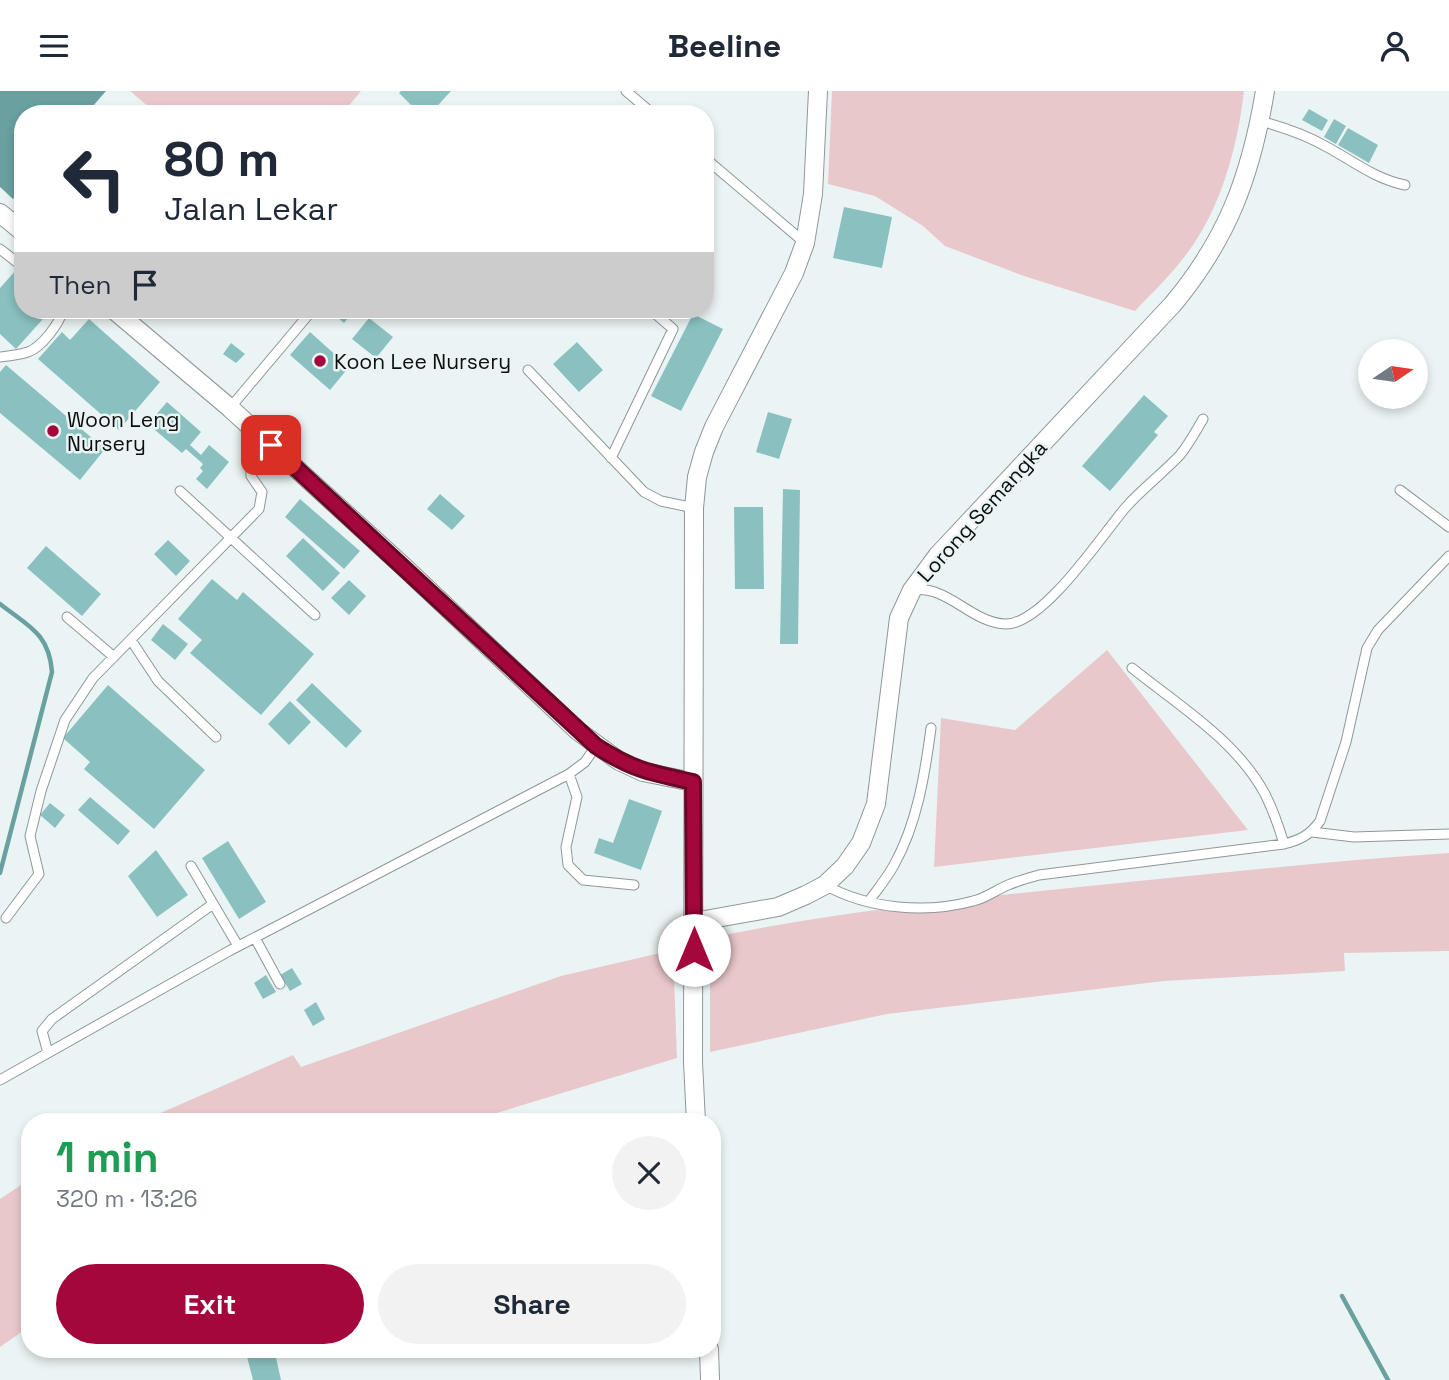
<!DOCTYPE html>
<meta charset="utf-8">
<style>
:root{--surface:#fff;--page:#f2f2f3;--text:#1f2937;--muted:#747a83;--accent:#a4073b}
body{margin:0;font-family:"Space Grotesk",sans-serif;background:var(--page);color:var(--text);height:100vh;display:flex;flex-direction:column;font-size:26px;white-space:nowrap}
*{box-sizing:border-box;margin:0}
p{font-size:23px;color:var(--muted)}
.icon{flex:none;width:38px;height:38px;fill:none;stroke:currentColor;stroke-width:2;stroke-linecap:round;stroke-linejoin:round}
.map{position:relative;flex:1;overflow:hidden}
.drawer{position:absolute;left:21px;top:1022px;width:700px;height:245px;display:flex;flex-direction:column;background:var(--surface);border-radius:28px;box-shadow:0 4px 10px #0003}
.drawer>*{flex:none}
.hud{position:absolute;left:14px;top:14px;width:700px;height:214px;border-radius:28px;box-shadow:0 4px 10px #0003;background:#fff;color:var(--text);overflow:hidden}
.needle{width:46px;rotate:77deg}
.buttons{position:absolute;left:1358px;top:248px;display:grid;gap:14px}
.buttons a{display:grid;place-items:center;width:70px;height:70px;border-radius:50%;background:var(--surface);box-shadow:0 4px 10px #0003;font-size:35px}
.pin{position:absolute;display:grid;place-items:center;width:60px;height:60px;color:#fff;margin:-30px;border-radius:14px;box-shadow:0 4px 10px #0006}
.me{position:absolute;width:77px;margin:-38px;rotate:0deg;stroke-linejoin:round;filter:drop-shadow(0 0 5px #0008)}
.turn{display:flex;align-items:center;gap:24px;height:147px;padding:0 35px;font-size:32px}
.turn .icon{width:91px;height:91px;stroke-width:2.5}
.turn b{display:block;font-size:49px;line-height:60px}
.then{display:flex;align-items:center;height:66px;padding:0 35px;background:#0003;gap:14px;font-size:26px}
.round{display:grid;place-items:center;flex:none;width:74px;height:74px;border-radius:37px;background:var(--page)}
.summary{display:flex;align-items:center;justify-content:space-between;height:119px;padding:0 35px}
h1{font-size:42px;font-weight:700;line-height:52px;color:#1e9e55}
.primary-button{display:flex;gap:14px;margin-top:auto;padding:14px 35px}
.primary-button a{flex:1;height:80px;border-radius:42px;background:var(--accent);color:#fff;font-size:28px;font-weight:700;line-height:80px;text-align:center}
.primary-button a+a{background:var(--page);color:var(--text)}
header{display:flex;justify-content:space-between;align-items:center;height:91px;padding:0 35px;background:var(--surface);font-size:32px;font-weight:700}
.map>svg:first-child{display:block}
.green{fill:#e9c8cb}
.water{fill:#6aa0a0}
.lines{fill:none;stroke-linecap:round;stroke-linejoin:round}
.stream{stroke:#6aa0a0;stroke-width:4.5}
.building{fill:#8ac1c0}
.lane-casing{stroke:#8f9797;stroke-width:11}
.street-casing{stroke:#8f9797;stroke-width:20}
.lane{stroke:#fff;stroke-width:9}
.street{stroke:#fff;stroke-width:18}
.route-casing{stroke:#6b0526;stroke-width:18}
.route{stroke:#a4073b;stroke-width:12}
.poi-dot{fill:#a4073b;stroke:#ebf4f4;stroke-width:2.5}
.labels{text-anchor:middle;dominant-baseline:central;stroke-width:5;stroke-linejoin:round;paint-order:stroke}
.poi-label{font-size:21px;fill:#0b0e0e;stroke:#ebf4f4;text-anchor:start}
.street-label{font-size:21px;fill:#0b0e0e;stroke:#ebf4f4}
</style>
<header><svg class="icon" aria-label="menu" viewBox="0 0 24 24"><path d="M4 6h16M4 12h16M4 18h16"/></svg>Beeline<svg class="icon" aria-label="person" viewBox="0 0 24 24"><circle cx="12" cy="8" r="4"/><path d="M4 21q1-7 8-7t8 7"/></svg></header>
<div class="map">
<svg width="1449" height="1289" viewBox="0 0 1449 1289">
<rect width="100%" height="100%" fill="#ebf4f4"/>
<path class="green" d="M130 0H361L342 23H157Z
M832 0H1244C1238 52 1223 110 1193 154 1176 179 1155 199 1135 220L1024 185 945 155 923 135 875 105 828 93Z
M1107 559 1248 739 934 776 941 627 1015 639Z
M1449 762V860L1344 862 1345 880 1164 890 887 923 710 961V847C834 821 962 808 1089 795 1209 783 1329 770 1449 762Z
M673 859 677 967 467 1031H140L293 964 301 976 561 885Z
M30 1088V1235L0 1256V1108Z"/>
<path class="water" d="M0 0H106L86 23H23V96L13 108 0 96Z"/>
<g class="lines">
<path class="stream" d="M0 513C28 535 49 542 52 581L0 782
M1342 1205 1388 1289"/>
</g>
<path class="building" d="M401 0H451L430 23H420L399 2Z
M1309 18 1328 29 1322 40 1302 29Z
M1334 28 1346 35 1336 53 1324 46Z
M1348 37 1378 54 1369 72 1338 54Z
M844 116 892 126 882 177 833 167Z
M16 179 23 185V219H51L16 258 0 243V197Z
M329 219H355L344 232Z
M693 223 723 238 681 320 651 305Z
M369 227 393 246 376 267 352 248Z
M89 228 160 291 119 339 38 268 62 241 70 249Z
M310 241 349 276 330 299 290 264Z
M577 251 603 279 579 301 553 273Z
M231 252 245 263 236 272 223 263Z
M6 274 105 358 80 389 0 322V281Z
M1144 304 1168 325 1154 341 1158 344 1110 400 1082 375Z
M167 311 201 341 190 354 201 364 209 354 229 371 207 398 196 388 203 380 200 377 203 373 186 358 182 362 148 333Z
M768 321 792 328 779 368 756 361Z
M783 398 800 399 798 553H780Z
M440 403 465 425 452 439 427 418Z
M300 408 360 460 344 478 285 426Z
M734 416H763L764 498H735Z
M303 447 340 482 323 500 286 465Z
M168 449 190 470 176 485 154 463Z
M46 455 101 503 82 525 27 477Z
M212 488 237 509 243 501 314 563 261 624 190 562 202 549 178 528Z
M349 489 366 505 349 524 331 507Z
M163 533 188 553 175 569 151 549Z
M312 592 362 640 346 657 296 609Z
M108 594 205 679 154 738 84 678 90 671 63 647Z
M290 610 311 631 289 654 268 633Z
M90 706 130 740 118 754 78 719Z
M629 708 662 720 641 779 594 762 599 747 613 752Z
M50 712 65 724 55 737 40 724Z
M228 750 266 811 239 828 202 767Z
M156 759 188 804 157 826 128 785Z
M292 877 302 893 290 900 280 884Z
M266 884 276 901 263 908 254 892Z
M316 911 325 928 313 935 304 919Z
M245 1258H274L281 1289H253Z"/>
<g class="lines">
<defs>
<path id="lane" d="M626 0 653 23
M1260 30C1283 36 1306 44 1327 56 1353 70 1375 88 1405 94
M705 67 805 152
M0 158 23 176
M0 266C9 265 19 264 28 261 42 256 59 233 63 219
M528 279 644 401 661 410 694 417
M230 317 309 223
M611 367 673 238 651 219
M1400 399 1449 436
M180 400 315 524
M913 499C948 494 971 532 1006 533 1044 533 1102 444 1126 416 1143 397 1163 382 1180 364 1189 353 1196 340 1203 328
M67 526 114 566
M131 549 158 590 216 646
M1132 577C1178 614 1236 649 1265 703 1273 719 1279 736 1284 753
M569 683 577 706 566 756 568 774 583 789 634 794
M1312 741 1354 746 1449 743
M191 775 238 855
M825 794C868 818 926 823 973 810 986 807 996 799 1008 794 1018 790 1028 787 1039 784L1284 753C1300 749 1310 744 1320 730L1346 651 1367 557 1378 539 1449 465
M869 810C877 799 887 787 894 774 917 733 925 683 931 637
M6 827 39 783 30 745 41 700 65 629 93 587 259 418 262 401 251 385V375L271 354
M255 847 280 893
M48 962 42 940 52 928 213 813
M0 989 229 860 569 683 585 671 596 655"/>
<path id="street" d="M0 122 23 141
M114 219 230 317 403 475 578 640 619 670 643 681 693 691
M694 831 778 816 806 804 825 794 845 775 861 752 876 713 899 527 912 499 938 464 1173 213C1228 147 1251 84 1265 0
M696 1031 693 971 694 417 697 386 704 361 714 336 794 182 805 152 813 103 818 0
M709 1258 710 1289"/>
</defs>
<use href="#lane" class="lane-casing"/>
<use href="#street" class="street-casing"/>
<use href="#lane" class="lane"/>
<use href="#street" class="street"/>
</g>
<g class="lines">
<defs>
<path id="route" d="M271 354 596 655C633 679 651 682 693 691L694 859"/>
</defs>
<use href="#route" class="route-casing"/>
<use href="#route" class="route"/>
</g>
<g class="poi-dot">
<circle cx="320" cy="270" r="7"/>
<circle cx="53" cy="340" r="7"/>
</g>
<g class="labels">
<g class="poi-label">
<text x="334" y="270">Koon Lee Nursery</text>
<text x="67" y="328">Woon Leng<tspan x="67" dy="24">Nursery</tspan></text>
</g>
<g class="street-label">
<text transform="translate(982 420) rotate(-48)">Lorong Semangka</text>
</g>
</g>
</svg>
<div class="buttons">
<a><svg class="needle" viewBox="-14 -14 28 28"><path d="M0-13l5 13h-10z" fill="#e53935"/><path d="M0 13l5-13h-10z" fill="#747a83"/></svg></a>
</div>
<div class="pin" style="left:271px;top:354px;background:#d93025"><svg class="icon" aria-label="arrive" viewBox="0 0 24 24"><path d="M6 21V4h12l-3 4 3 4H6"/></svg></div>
<svg class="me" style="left:694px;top:859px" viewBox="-20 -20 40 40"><circle r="19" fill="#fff"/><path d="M0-13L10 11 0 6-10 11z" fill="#a4073b"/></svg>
<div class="hud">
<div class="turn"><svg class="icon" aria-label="left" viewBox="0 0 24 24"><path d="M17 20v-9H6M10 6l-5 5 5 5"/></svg><div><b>80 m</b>Jalan Lekar</div></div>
<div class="then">Then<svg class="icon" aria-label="arrive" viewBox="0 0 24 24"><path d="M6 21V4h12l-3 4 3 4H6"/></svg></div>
</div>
<section class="drawer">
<div class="summary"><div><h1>1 min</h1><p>320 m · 13:26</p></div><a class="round"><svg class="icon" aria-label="close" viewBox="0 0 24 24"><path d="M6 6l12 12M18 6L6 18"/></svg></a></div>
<div class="primary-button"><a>Exit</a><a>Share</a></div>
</section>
</div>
